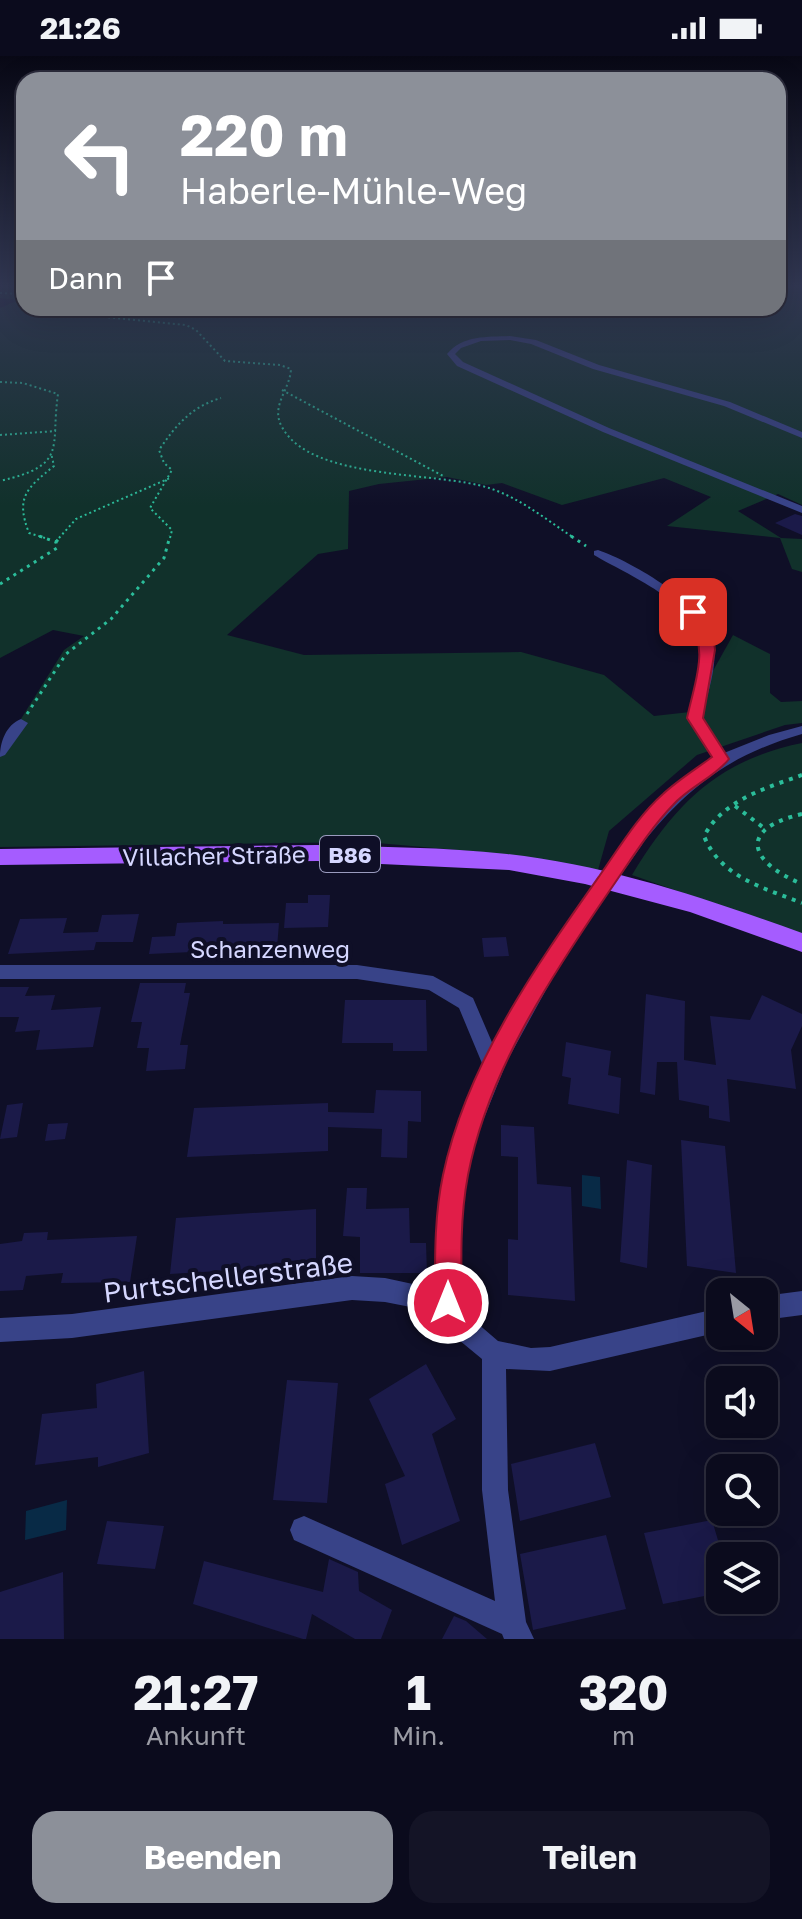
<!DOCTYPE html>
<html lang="de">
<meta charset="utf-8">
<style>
:root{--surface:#0b0b1d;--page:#141426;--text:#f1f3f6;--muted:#9a9ba4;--line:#2b2b3b;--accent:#8c9099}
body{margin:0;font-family:"Golos Text",sans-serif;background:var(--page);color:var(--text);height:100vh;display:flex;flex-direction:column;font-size:30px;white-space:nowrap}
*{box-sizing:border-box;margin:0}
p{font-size:26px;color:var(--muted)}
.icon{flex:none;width:44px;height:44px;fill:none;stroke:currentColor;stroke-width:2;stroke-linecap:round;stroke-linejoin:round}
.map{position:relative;height:1583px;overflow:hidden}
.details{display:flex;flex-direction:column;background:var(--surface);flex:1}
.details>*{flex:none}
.top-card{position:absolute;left:16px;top:16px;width:770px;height:244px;border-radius:24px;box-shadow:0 8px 32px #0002,0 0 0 2px var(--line);background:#8c9099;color:#fff;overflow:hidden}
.needle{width:52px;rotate:150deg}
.tools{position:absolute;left:706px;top:1222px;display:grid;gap:16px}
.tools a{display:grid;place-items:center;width:72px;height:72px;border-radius:16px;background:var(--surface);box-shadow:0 8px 32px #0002,0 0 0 2px var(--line);font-size:40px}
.pin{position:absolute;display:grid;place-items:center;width:68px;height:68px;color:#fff;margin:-34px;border-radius:16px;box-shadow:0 4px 12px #0006}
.me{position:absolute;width:88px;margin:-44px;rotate:0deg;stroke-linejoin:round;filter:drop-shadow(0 0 6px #0008)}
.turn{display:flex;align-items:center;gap:28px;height:168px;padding:0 32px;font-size:36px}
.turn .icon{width:104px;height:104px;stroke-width:2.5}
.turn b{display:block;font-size:56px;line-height:68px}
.then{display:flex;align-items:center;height:76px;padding:0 32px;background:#0003;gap:16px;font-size:30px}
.eta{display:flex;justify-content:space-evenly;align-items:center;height:136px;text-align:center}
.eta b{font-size:48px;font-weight:700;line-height:56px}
.primary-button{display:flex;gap:16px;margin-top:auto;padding:16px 32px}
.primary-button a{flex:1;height:92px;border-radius:24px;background:var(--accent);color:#fff;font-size:32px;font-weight:700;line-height:92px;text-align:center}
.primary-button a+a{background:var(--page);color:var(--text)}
.status{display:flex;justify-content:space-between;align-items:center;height:56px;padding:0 40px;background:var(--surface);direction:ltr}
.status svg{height:22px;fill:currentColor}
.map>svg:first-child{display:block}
.green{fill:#11312b}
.water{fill:#082a46}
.building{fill:#1b1a49}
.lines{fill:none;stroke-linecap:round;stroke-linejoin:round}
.path-far2{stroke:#2bbd9a;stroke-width:2;stroke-dasharray:2 3;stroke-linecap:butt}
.path-far1{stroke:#2bbd9a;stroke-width:3;stroke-dasharray:3 5;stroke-linecap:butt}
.path{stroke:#2bbd9a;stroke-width:4;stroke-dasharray:4 6;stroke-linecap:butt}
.minor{fill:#384388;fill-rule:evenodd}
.primary{fill:#a55cff;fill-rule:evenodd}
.minor-bridge{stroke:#384388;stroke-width:16}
.route{fill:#e11d48;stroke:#92132f;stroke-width:2}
.labels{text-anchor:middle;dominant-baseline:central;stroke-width:8;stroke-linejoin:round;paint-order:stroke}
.shield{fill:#0f0f27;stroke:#9a9bbe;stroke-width:2}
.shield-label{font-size:22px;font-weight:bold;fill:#d5d7ff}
.street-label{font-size:24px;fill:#d5d7ff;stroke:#0f0f27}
.near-street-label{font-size:28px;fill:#d5d7ff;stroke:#0f0f27}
</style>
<div class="status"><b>21:26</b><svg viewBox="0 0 49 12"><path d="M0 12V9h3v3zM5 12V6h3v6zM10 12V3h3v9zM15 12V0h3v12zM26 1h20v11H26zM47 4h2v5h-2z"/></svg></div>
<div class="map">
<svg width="802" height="1583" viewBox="0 0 802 1583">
<rect width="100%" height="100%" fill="#0f0f27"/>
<path class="green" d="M0 228H24V252H778V228H802V449L778 438 738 455 781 482 802 483V516L792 513 780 482 667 470 711 441 664 422 562 449 502 427 486 429 447 421 379 428 349 435 348 493 318 498 227 579 304 599 521 596 604 619 654 660 690 656 733 579 770 598V637L781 646 802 645V667L785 669 697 699 609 775 598 814 480 796 366 786 0 791V700L23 667 19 666 64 594 84 580 53 574 0 602V252L19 244 0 242Z
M802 687V879L632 819C675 748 718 704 802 687Z"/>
<path class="water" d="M582 1119 600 1121 601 1153 582 1150Z
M67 1444 66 1474 25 1484 26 1455Z"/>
<path class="building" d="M795 458 802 460V479L775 467Z
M308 839H330L328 871 284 872 286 847H308Z
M139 858 133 886H96L94 894 8 898 20 863 67 862 63 877 98 876 102 859Z
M223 865V868L279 867 277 892 149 898 152 881 175 880 177 867Z
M506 881 509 900 484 901 482 882Z
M140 927H186L184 937H190L180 989H188L185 1013 146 1015 149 992H137L142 966H131Z
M0 931H29L25 940 55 939 51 954 101 951 93 991 36 994 40 974 15 976 19 961H0Z
M646 938 685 945 684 1004 716 1009 710 960 750 964 762 939 802 958V970L791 994 796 1033 727 1023 730 1066 709 1062V1050L679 1044 677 1006H657L655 1039 640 1036Z
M345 944H426L427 995H393V987H342Z
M566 986 611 995 608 1019 621 1022 619 1058 568 1048 571 1022 562 1020Z
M376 1034 421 1035V1066L408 1065 407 1102 381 1101 382 1073 328 1071V1095L187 1101 194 1052 328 1047V1056L374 1057Z
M23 1047 17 1081 0 1083 7 1049Z
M68 1067 65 1083 45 1085 48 1068Z
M501 1069 534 1071 537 1128 571 1131 575 1245 508 1239V1183L518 1184V1101L501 1100Z
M681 1084 725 1090 736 1217 687 1210Z
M627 1104 652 1109 647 1212 620 1206Z
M347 1132H367L366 1153 409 1152 410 1187H426L427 1217H360V1181L343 1180Z
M316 1153V1209L170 1218 176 1162Z
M48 1176 47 1184 137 1180 130 1226 61 1227 63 1217 26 1220 23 1234 0 1235V1188L22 1185 24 1177Z
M426 1308 456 1363 432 1378 460 1465 402 1489 385 1428 405 1420 369 1343Z
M144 1315 149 1397 98 1411V1401L35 1409 42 1358 97 1352 96 1328Z
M287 1324 338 1327 327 1447 273 1444Z
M595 1387 611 1441 520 1465 511 1408Z
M712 1464 720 1491V1537L663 1548 644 1477Z
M107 1465 164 1470 155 1513 97 1508Z
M606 1479 626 1553 533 1574 520 1498Z
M329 1503 358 1516 359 1535 392 1554 381 1583H355L312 1558 306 1583H303L193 1548 204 1505 323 1536Z
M63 1516 64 1583H0V1536Z
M454 1560 466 1565 487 1583H442Z"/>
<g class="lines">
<path class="path-far2" d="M0 237 24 238
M86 252 96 260 186 269 196 274 225 305 280 309 291 313C290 334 270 350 282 371 311 425 436 415 489 432 520 442 547 464 574 482
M0 326 23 327 58 338C50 392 69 409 0 425
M282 334 445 421
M0 379 56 375
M45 482 29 477C15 441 27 432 54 410L51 397
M59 482 76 463 170 422
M170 482 172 474 150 452 172 414 164 407 159 394C176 369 191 351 221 342"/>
<path class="path-far1" d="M571 480 586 490
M56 486 61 480
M0 528 57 492 56 486 39 480
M27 658 66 598 111 563 164 502 170 480"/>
<path class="path" d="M802 719C766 732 723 744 704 780 720 821 764 832 802 847
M735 750 764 772
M802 758C737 773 749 806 802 828"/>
<path class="minor" d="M510 280 536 284 599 309 730 346 802 376V382L724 350 593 313 531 288 510 284 481 285 461 292 455 298 463 306 609 372 802 450V457L603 376 457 310 447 298C463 279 487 281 510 280Z
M598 494C631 505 711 551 714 589 717 613 707 638 702 662L724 697 769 679 802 670V678C729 699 688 731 641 789L635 791 627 785C648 753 681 723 714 703L688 662C694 638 704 613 702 588 698 548 626 518 594 499V495Z
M21 663 28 667 5 699 0 701C0 686 6 669 21 663Z
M561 883 567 885 570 890 507 1005 474 1087 462 1150 460 1244 477 1267 498 1285 531 1292 550 1291 720 1252V1276L550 1315 506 1313 508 1434 526 1566 534 1583H504L502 1578 294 1484 290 1474 294 1464 304 1460 495 1545 482 1434V1303L459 1284 441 1257 385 1246 352 1244 72 1282 0 1286V1262L72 1258 352 1220 385 1222 436 1233C437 1151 448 1086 484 1012L459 952 429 934 357 923H0V909H357L433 920 473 942 494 991 555 885Z
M802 1235V1259L764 1264V1240Z"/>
<path class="primary" d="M317 789C380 791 444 791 507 798 608 809 707 843 802 877V896L690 856 585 828 509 814 317 805 0 809V793Z"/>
<path class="minor-bridge" d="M561 890 635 785"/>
</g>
<linearGradient id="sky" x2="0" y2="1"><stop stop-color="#080815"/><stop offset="0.51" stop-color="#313752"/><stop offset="1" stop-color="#313752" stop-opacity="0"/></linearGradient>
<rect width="802" height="450" fill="url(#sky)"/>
<path class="route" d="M693 552 698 553 713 576 715 594 703 662 729 703C715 721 689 731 673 749 648 775 629 807 608 837 550 922 488 1016 468 1119 460 1161 461 1204 462 1247L458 1256 448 1260 439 1256 435 1247C435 1204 434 1161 443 1119 466 1009 536 910 600 819 619 792 638 760 663 738 678 724 696 713 712 701L687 662C696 620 710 594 686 556Z"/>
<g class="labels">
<rect class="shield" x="320" y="780" width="60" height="36" rx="6"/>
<g class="shield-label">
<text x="350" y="798">B86</text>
</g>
<g class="street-label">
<text transform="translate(214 799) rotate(-1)">Villacher Straße</text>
<text x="270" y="892">Schanzenweg</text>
</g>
<g class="near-street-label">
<text transform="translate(228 1221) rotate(-7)">Purtschellerstraße</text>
</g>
</g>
</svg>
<div class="tools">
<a><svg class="needle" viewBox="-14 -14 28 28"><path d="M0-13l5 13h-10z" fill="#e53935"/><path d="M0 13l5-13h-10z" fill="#9a9ba4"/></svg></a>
<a><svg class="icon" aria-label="sound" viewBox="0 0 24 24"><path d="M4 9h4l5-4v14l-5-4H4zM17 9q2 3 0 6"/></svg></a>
<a><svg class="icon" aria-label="search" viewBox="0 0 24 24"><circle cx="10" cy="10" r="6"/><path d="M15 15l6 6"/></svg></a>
<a><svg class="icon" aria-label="layers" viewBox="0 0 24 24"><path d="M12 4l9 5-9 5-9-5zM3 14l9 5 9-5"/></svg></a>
</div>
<div class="pin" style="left:693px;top:556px;background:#d93025"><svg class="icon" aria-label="arrive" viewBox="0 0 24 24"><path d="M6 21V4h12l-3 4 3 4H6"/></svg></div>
<svg class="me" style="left:448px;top:1247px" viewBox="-20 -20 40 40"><circle r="17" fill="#e11d48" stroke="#fff" stroke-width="3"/><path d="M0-11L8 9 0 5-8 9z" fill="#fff"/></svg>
<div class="top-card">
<div class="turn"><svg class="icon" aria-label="left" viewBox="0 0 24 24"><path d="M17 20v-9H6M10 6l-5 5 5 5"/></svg><div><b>220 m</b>Haberle-Mühle-Weg</div></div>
<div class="then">Dann<svg class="icon" aria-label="arrive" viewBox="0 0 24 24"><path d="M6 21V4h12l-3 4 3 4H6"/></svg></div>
</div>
</div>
<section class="details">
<div class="eta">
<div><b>21:27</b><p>Ankunft</p></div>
<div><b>1</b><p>Min.</p></div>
<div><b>320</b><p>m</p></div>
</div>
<div class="primary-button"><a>Beenden</a><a>Teilen</a></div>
</section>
